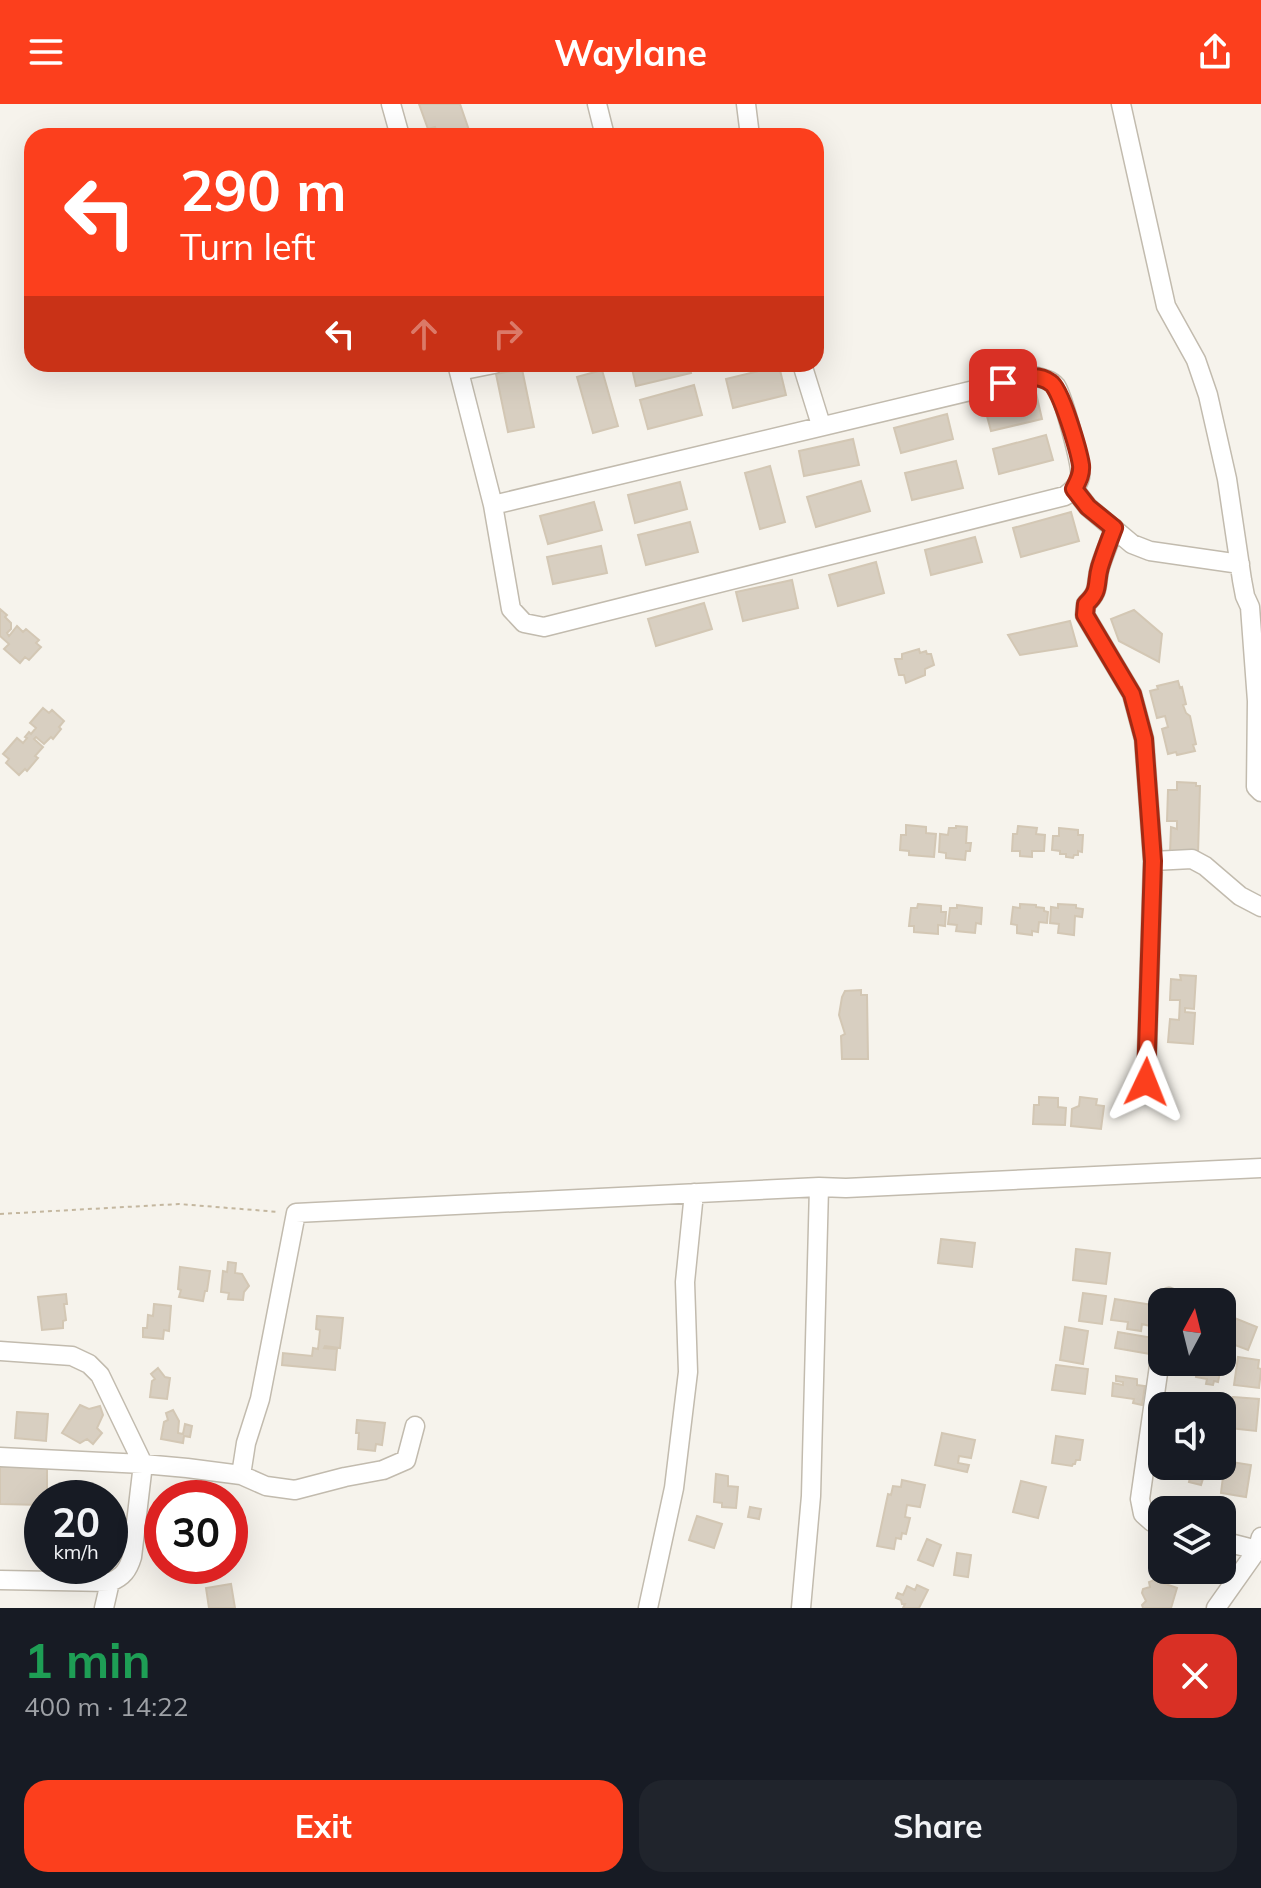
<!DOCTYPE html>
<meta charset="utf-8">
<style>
:root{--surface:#171b24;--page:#20242c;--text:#f1f3f6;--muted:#9ea1a6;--accent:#fc3f1d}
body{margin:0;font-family:Mulish,sans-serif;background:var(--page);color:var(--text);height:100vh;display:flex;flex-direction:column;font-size:30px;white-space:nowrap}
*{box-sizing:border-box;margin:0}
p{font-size:26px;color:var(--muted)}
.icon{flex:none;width:44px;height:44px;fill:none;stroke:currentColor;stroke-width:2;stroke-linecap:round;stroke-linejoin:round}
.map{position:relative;height:1504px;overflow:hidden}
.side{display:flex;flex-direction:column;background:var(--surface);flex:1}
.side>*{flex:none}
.top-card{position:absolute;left:24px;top:24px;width:800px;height:244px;border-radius:24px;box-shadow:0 8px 32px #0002;background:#fc3f1d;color:#fff;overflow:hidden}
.needle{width:52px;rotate:7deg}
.buttons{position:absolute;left:1148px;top:1184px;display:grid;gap:16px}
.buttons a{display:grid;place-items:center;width:88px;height:88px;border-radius:16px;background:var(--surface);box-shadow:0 8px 32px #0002;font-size:40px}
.speed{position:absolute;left:24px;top:1376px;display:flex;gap:16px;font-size:40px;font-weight:700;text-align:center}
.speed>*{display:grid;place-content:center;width:104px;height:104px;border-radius:50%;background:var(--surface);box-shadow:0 8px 32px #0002;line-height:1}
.speed small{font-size:20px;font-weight:400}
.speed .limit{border:12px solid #d22;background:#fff;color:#111}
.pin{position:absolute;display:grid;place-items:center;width:68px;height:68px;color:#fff;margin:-34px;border-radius:16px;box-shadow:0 4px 12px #0006}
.me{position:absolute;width:88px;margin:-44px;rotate:2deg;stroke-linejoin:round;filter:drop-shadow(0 0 6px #0008)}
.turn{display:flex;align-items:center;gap:28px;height:168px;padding:0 24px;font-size:36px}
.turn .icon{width:104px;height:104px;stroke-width:2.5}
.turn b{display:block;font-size:56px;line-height:68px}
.lanes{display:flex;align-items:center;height:76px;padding:0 24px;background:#0003;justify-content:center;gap:40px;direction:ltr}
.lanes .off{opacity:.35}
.round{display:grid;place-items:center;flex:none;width:84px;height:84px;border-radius:24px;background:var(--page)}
.summary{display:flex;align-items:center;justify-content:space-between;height:136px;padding:0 24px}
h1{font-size:48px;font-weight:700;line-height:60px;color:#1e9e55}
.action{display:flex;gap:16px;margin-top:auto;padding:16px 24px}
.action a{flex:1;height:92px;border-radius:24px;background:var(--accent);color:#fff;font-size:32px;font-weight:700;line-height:92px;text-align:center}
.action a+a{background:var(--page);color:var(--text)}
header{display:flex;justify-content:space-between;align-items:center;height:104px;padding:0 24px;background:var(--accent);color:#fff;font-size:36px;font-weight:700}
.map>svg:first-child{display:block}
.building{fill:#d8cfc1;stroke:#d3c7b4;stroke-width:2}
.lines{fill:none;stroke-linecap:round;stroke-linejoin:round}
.minor-casing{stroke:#c2bbae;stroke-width:21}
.path{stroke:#c4b79f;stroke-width:2;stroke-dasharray:4 4;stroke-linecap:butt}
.minor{stroke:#fff;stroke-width:18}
.route-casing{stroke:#a42913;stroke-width:20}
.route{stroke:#fc3f1d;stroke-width:14}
</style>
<header><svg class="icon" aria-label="menu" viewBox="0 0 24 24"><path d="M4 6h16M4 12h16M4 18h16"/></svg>Waylane<svg class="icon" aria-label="share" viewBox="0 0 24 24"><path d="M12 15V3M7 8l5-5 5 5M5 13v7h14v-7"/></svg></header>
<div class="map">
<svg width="1261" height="1504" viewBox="0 0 1261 1504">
<rect width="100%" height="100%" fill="#f6f3ec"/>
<path class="building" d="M419 0H460L471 32H438L435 23 428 25Z
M631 260H689L691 269 636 282Z
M779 262 786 291 733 304 726 275Z
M522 265 534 323 508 328 496 270Z
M602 266 618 322 593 329 577 273Z
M694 281 702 311 648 325 640 296Z
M1036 289 1042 315 991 327 984 301Z
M947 310 953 335 901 349 894 324Z
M1046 331 1053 356 999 370 993 345Z
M853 335 859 361 804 372 799 347Z
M956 357 963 384 912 396 905 369Z
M770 362 785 418 760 425 745 369Z
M861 377 870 407 816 423 807 393Z
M680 378 687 405 635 419 628 391Z
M594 398 602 426 548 440 540 412Z
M1071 408 1079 437 1021 453 1013 424Z
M690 418 698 448 646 461 638 431Z
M975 433 982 458 931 471 925 446Z
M601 442 607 469 553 480 547 453Z
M876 458 884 489 838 502 829 471Z
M792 476 798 504 743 517 736 488Z
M704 499 712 525 656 542 648 515Z
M0 505 7 511 5 513 11 519V525L7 529 9 532 17 522 23 528 26 525 39 536 36 539 41 543 29 556 25 553 20 559 4 545 9 540 0 532Z
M1134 506 1162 530 1159 558 1119 537 1111 515Z
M1070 517 1077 542 1020 551 1008 531Z
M919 545 920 549 926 547 927 550H931L934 561 925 565V571L906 579 904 571H899L895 555H902V550Z
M1178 577 1180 584 1182 583 1186 600 1183 601 1186 609 1190 612 1196 640 1193 641 1195 647 1177 651 1176 648 1168 650 1162 625 1168 623 1165 612 1157 614 1150 587 1158 585 1157 582Z
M43 604 49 609 52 606 64 617 59 623 61 625 53 635 51 633 44 640 36 633 34 635 43 643 35 652 38 654 27 667 25 665 19 671 6 659 9 655 3 650 17 634 23 639 27 634 25 633 29 628 31 630 36 624 30 619Z
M1177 678 1196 679V682H1200L1198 750 1170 749 1171 723 1177 725V717H1167L1168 686H1177Z
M906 721 926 723V729L936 730 934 753 909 751V747L900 746 901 731H906Z
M956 722 967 723 966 739H971L970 747H966L965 756 946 754V749L939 748 940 730 948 731 949 724H956Z
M1018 722 1037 724 1036 730 1045 731 1044 747H1032V753L1020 752V747H1012L1013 730H1017Z
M1059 724 1078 726V731H1083L1082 748 1078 747V751H1074L1073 754 1066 753V750H1060V747L1052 746 1053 732H1059Z
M918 800 941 802V808H946L945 822 938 821V830L914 828V822H909L911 804H917Z
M1020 800 1036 801V803L1044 804V807L1048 808 1047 819 1039 818 1038 828 1032 827V831L1017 829V821L1011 820 1013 803 1020 804Z
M1058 800 1076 801V804L1083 805 1082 813 1075 812 1074 831 1058 829 1059 820 1050 819 1051 803 1058 804Z
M957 801 982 804 981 820 976 819 975 829 956 827 957 821 948 820 950 804H957Z
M1180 871 1196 872 1194 905 1185 904V908L1195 909 1193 940 1168 938 1170 915 1179 916 1180 896H1170L1171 875 1181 876Z
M861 886V891H867L868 955H842L841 932 845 930 839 911 842 893 845 887Z
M1039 993 1058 994V1003L1066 1004 1065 1021 1033 1020 1034 1001H1039Z
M1080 993 1097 995 1096 1001 1104 1002 1101 1025 1071 1022 1072 1005 1079 1002Z
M941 1135 975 1139 972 1163 938 1159Z
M1076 1145 1110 1149 1106 1180 1073 1176Z
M228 1158 236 1159 235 1169 242 1170 249 1182 244 1188 243 1196 228 1195 229 1189 221 1188 223 1167 227 1168Z
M180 1163 210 1167 207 1187H205L203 1197 179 1193 181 1186 178 1185Z
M1083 1189 1106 1192 1102 1220 1079 1217Z
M66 1190 67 1200H64L66 1216 63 1217V1224L42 1226 38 1193Z
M1115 1195 1153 1201 1150 1222 1142 1220 1141 1227 1127 1225 1128 1218 1111 1216Z
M154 1200 171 1202 169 1227 164 1226 163 1235 143 1233V1224H147L148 1211 153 1212Z
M1222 1209 1257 1223 1248 1246 1222 1236Z
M317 1212 343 1214 340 1244 325 1242 324 1244 337 1245 335 1266 282 1261 283 1249 312 1252 313 1244 318 1245 320 1226 316 1225Z
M1065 1223 1088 1227 1083 1260 1060 1256Z
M1118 1228 1159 1235 1156 1251 1115 1244Z
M1238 1253 1259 1256 1258 1264 1261 1265V1267L1259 1284 1234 1281Z
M1222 1256H1226L1225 1264 1221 1263 1218 1278 1214 1277 1213 1281 1206 1280 1207 1275 1196 1273 1198 1258H1222Z
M1056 1261 1088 1265 1085 1290 1052 1286Z
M158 1264 165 1273 170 1274 167 1295 150 1293 152 1277 155 1275 151 1270Z
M1116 1272 1137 1275V1281L1145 1282 1142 1301 1133 1299 1134 1295 1112 1292 1113 1279 1123 1281V1278L1116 1277Z
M1169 1289 1206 1293 1205 1302H1168Z
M1233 1293 1259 1295 1256 1327 1230 1324Z
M80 1301 89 1305 100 1302 103 1311 97 1324 102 1329 93 1340 87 1335 80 1339 62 1329Z
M173 1306 179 1317 178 1329 183 1330 185 1320 192 1322 190 1333 184 1332 183 1339 161 1335 164 1318 168 1316 166 1309Z
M17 1308 48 1310 46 1337 15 1334Z
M357 1316 385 1319 382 1341 376 1340 375 1347 358 1345 359 1329H356Z
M942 1329 975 1336 971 1354 959 1352 958 1359 969 1361 967 1368 935 1361Z
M1056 1332 1083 1336 1080 1356H1076L1075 1360H1073L1072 1362 1052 1359Z
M1225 1357 1251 1361 1246 1393 1221 1389Z
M1174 1362H1207L1201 1381 1189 1378 1191 1370 1180 1367 1181 1364Z
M0 1363H47V1394H42V1401L0 1400Z
M716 1370 728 1372V1382L738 1383 736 1404 722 1403V1399L714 1398Z
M902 1376 925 1381 920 1403 907 1401 905 1413 910 1414 906 1430 902 1429 901 1435 896 1434 894 1445 877 1442 888 1390 891 1391 893 1382 901 1383Z
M1021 1377 1046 1383 1038 1414 1013 1408Z
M750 1403 761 1405 759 1415 748 1413Z
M697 1412 722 1420 714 1444 689 1436Z
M927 1435 941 1441 933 1462 918 1456Z
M957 1449 971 1451 968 1473 954 1471Z
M173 1462H196V1473L172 1472Z
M1154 1476 1177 1484 1171 1504H1143L1142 1501 1146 1497 1142 1489 1143 1485 1150 1483 1149 1478Z
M231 1480 235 1504H209L206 1484Z
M917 1481 928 1486 919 1504H903L905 1500H902L901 1496 896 1494 898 1489 903 1491 907 1482 915 1486Z"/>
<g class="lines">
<defs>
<path id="minor" d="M391 0 400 32
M597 0 605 32
M746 0 750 32
M1121 0 1166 202 1196 256 1208 291 1227 375 1242 476 1245 492 1250 503 1257 597 1256 683 1261 688
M457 260 493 401
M802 260 821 321
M459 267 494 260
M1033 272C1041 274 1051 276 1056 282 1063 292 1082 362 1080 373 1078 382 1072 387 1065 392L544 523 524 519 511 505 493 401Z
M1074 385 1088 403 1132 440 1150 447 1240 460
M1114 424C1110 437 1104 450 1100 463 1095 480 1101 486 1086 500L1085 511 1132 590 1144 635 1153 757 1146 978
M1153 757 1192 755 1205 762 1240 792 1261 803
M1168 1198 1169 1193
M1162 1241 1140 1395 1143 1410 1152 1418 1162 1421
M0 1247 72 1252 89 1260 100 1271 143 1360 132 1453C128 1466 123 1473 110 1478L0 1476
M0 1353 143 1360 187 1364 241 1371 266 1382 295 1386 345 1373 383 1366 406 1356 415 1322
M241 1371 246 1339 260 1295 296 1109 819 1083 846 1084 1261 1064
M1222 1437 1257 1446
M104 1504 110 1478
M648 1504 674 1384 688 1268 685 1178 694 1089
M801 1504 811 1392 819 1083
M1216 1504 1257 1446 1261 1433"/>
</defs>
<use href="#minor" class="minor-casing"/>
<path class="path" d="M0 1110 179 1100 279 1108"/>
<use href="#minor" class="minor"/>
</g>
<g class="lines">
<defs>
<path id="route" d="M1003 279C1020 275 1036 268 1051 279 1061 285 1079 348 1081 361 1082 370 1078 377 1074 385L1088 403 1114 424C1109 437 1104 450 1100 463 1095 480 1101 486 1086 500L1085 511 1132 590 1144 635 1153 757 1146 978"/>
</defs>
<use href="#route" class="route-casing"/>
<use href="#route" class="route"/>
</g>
</svg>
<div class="buttons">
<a><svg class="needle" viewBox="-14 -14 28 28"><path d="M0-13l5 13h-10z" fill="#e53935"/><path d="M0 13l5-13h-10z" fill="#9ea1a6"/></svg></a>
<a><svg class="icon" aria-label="sound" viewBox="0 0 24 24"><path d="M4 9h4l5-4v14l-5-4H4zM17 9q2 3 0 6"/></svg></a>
<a><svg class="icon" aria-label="layers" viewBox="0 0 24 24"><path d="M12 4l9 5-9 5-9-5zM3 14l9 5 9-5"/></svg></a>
</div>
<div class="speed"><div>20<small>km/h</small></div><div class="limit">30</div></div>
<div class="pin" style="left:1003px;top:279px;background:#d93025"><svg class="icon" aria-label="arrive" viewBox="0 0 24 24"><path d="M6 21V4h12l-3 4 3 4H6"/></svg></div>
<svg class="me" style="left:1146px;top:978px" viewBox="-20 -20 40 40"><path d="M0-17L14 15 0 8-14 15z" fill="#fc3f1d" stroke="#fff" stroke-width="4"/></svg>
<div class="top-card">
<div class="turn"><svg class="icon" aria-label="left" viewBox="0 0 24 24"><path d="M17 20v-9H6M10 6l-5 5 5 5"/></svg><div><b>290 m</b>Turn left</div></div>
<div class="lanes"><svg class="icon" aria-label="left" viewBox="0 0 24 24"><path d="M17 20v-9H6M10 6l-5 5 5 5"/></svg><svg class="icon off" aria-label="ahead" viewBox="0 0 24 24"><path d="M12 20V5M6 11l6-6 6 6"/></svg><svg class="icon off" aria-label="right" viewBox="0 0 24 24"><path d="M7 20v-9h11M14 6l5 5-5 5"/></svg></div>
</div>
</div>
<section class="side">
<div class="summary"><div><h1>1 min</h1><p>400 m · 14:22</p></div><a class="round" style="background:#d93025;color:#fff"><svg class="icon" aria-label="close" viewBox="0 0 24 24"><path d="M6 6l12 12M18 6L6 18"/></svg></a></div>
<div class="action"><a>Exit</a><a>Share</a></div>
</section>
